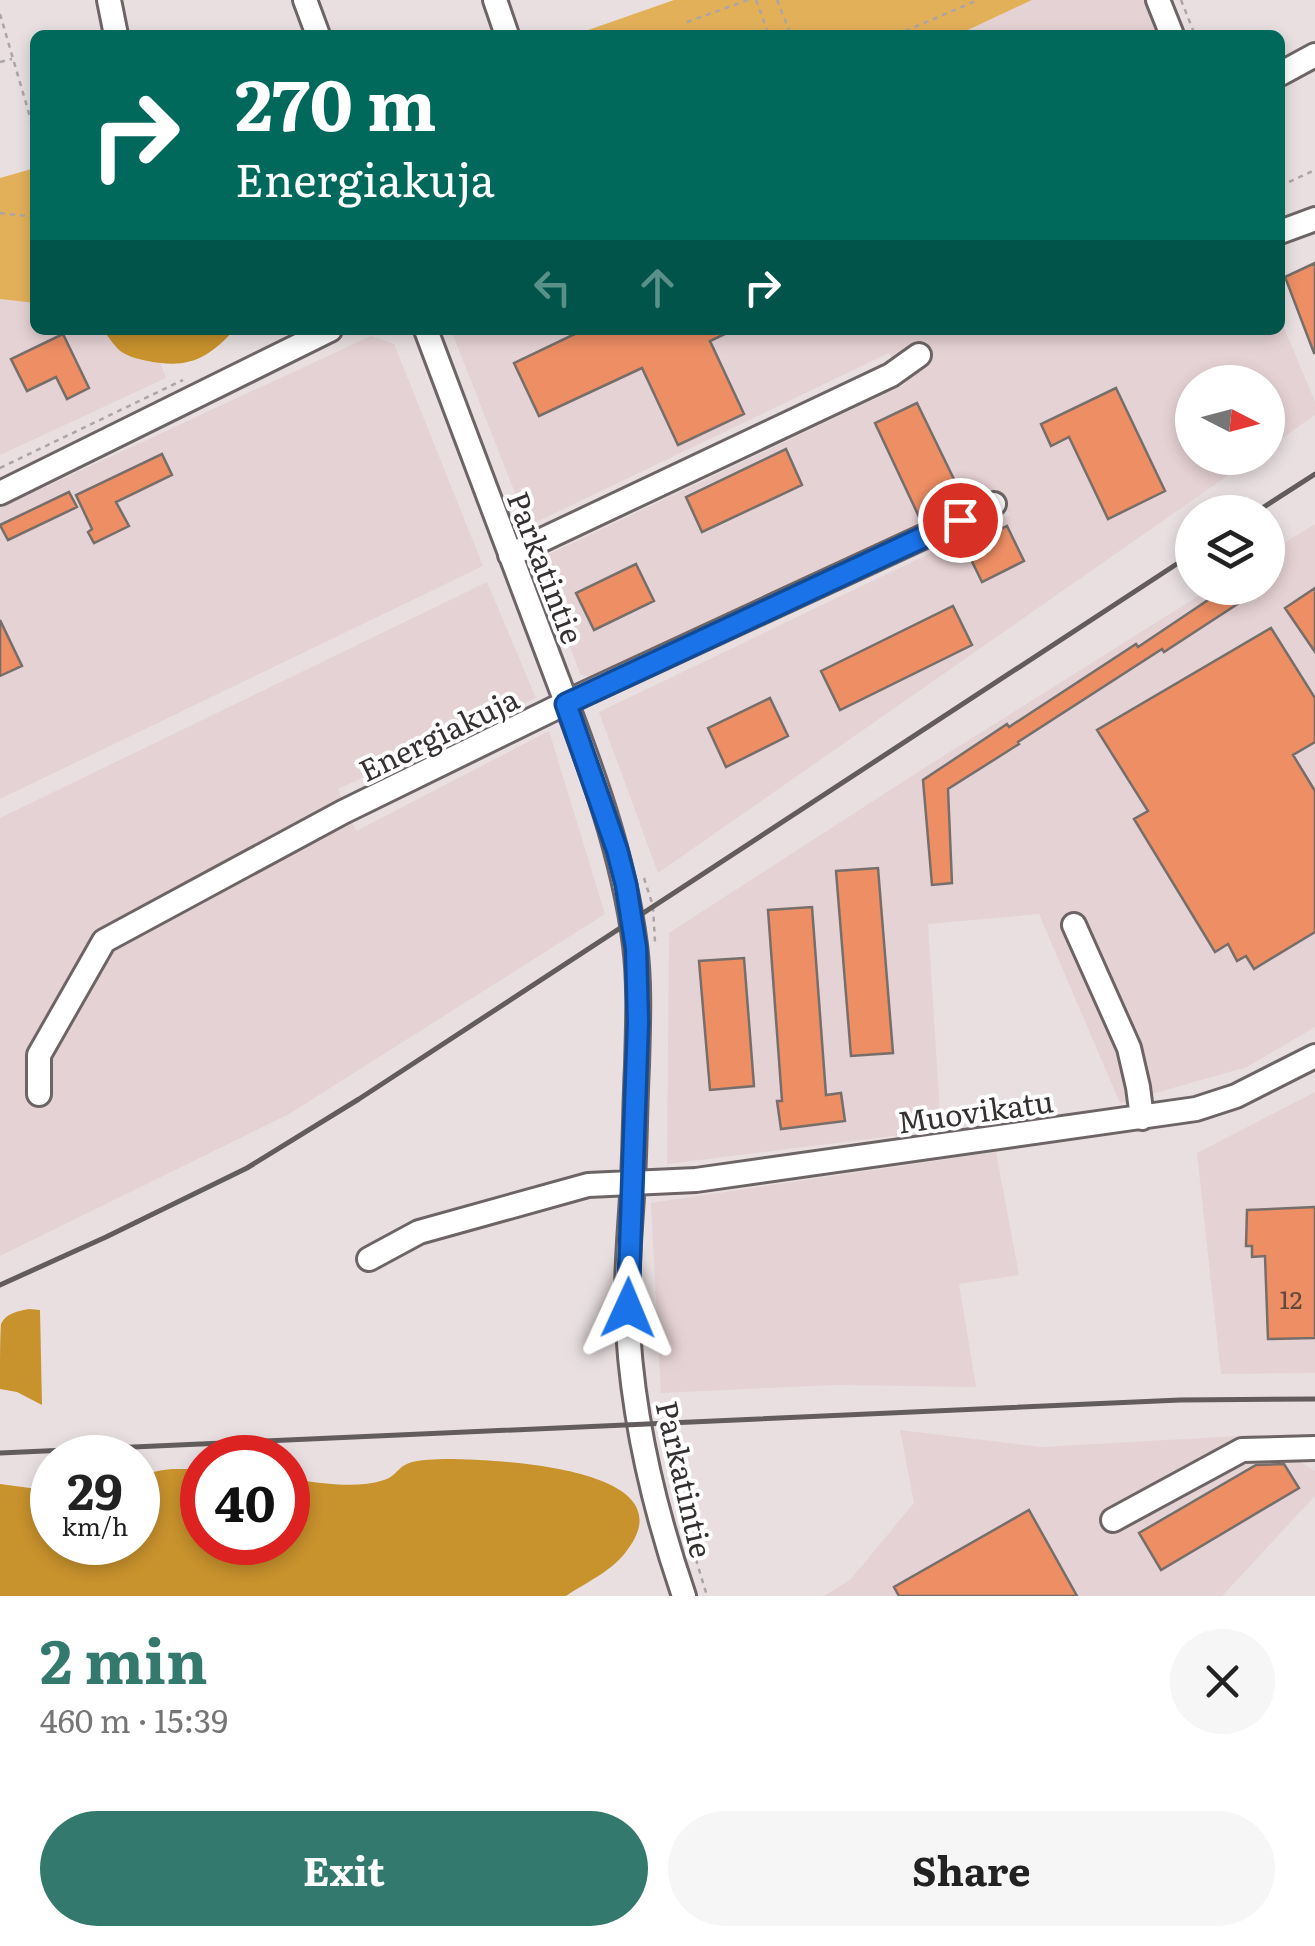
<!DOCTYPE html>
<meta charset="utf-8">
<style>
:root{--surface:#fff;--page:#f6f6f6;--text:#222;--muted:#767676;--accent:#34796d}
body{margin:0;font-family:Literata,serif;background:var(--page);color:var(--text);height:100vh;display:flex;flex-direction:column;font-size:38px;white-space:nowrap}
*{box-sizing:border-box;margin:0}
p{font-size:32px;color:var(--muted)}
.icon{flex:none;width:55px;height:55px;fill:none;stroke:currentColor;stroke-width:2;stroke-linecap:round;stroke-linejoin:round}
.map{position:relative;height:1596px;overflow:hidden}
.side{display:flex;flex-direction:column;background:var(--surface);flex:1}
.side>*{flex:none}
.banner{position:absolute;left:30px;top:30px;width:1255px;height:305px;border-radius:15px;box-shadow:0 5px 15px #0003;background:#00695c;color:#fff;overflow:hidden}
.needle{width:65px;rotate:96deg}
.tools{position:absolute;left:1175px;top:365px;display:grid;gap:20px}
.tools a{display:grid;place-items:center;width:110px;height:110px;border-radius:50%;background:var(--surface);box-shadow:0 5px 15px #0003;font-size:50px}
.speed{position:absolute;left:30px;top:1435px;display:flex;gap:20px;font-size:50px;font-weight:700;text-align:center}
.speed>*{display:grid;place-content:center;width:130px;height:130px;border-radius:50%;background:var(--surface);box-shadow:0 5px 15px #0003;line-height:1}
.speed small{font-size:25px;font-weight:400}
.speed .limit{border:15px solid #d22;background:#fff;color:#111}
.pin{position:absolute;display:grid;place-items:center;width:85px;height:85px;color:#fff;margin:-42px;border:5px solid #fff;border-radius:50%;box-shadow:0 2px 10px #0007}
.me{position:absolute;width:110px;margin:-55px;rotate:1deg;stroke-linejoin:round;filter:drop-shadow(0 0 8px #0008)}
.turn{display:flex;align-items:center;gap:35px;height:210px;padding:0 40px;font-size:45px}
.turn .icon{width:130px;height:130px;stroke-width:2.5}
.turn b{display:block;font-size:70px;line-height:85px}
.lanes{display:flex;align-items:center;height:95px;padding:0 40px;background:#0003;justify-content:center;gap:50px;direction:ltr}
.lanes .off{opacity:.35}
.round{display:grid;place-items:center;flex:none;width:105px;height:105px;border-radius:52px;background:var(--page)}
.headline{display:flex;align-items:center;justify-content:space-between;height:170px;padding:0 40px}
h1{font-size:60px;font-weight:700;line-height:75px;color:var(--accent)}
.button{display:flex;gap:20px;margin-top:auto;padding:20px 40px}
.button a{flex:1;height:115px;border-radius:60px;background:var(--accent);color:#fff;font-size:40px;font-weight:700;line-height:115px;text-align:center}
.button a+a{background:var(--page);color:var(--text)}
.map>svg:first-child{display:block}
.built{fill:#e5d2d4}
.green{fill:#e3b05a}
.forest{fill:#c8922d}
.building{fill:#ed8e64;stroke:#766e6a;stroke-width:2.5}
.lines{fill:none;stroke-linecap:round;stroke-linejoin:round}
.minor-casing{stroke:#6d6465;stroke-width:28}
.path{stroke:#ada5a5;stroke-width:2.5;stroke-dasharray:5 5;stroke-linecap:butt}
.minor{stroke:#fff;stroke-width:22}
.rail{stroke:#625c5d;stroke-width:5}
.route-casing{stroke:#114b97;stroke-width:25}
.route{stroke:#1a73e8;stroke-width:18}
.labels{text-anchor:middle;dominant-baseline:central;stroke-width:8;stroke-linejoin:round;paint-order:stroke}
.number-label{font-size:25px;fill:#63483e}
.street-label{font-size:30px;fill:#353131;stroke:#fff}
</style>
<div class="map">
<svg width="1315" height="1596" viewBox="0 0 1315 1596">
<rect width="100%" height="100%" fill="#e9dfe0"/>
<path class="built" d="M1032 0H1146L1161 35H957Z
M0 299 35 303V330H148L166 378 0 455Z
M1280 318 1315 402V415L1268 448V382H1192V458H1253L658 873 599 712 1010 515 996 489 592 678 580 674 539 559 906 384 889 353 528 526 451 330H1280Z
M371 336 394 344 483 566 0 799V508Z
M1315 524V1027L1247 1067 1120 1103 1039 914 928 924 941 1130 667 1164 669 933 918 772 1211 588H1268V553Z
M487 582 536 698 338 789 356 831 549 731 605 914 289 1114 0 1256V818Z
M1315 1092V1373L1221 1374 1197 1153Z
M996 1152 1019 1275 959 1284 976 1387 835 1385 661 1393 651 1203Z
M900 1430 1042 1447 1256 1435 1315 1471V1496L1222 1596H824L850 1580 914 1503Z"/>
<path class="green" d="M674 0H1032L957 35H574Z
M35 168V303L0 299V178Z"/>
<path class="forest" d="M103 330H234C208 359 188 369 148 361 138 359 125 356 118 349 113 344 108 336 103 330Z
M29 1309 40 1310 42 1405 17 1392 0 1389C0 1375 0 1335 1 1324 6 1313 18 1311 29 1309Z
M443 1459C485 1459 690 1465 628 1549 613 1571 588 1581 566 1596H0V1484L52 1491V1542H138V1481C154 1466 181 1469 202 1470V1542H288V1479C318 1482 355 1490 384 1480 394 1477 396 1471 403 1466 414 1459 431 1460 443 1459Z"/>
<path class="building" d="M1315 263V353H1314L1285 277Z
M583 330H733L710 341 744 414 678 445 642 368 539 416 514 363Z
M63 334 89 388 67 399 56 377 27 391 11 359Z
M1116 388 1165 491 1108 519 1069 437 1051 446 1041 424Z
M917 403 964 500 921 521 875 423Z
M786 449 802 485 702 532 686 497Z
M162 454 172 475 116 502 129 526 94 543 88 532 92 529 76 495Z
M69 492 77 507 8 540 0 525Z
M1007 526 1024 561 982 582 965 547Z
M636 564 654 601 594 630 576 593Z
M1226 588H1262L1164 652 1162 649 1018 742 1019 744 948 789 952 883 932 885 923 780 1007 724 1009 727 1136 644 1138 647Z
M1315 588V652L1285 608Z
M953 606 972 645 840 710 821 671Z
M0 620 22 666 0 676Z
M1271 628 1315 698V742L1293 755 1315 791V932L1254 969 1246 956 1237 961 1228 944 1215 952 1134 819 1148 811 1097 730Z
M770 698 788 736 726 767 708 728Z
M878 868 893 1053 851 1056 836 871Z
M812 907 826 1095 841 1093 845 1121 781 1129 777 1101H782L768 910Z
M744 958 754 1086 710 1090 699 961Z
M1315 1207V1338L1268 1339 1265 1256 1252 1257V1246H1246L1247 1210Z
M1284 1464 1299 1488 1161 1570 1139 1533 1256 1465Z
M1029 1510 1077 1596H899L894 1587Z"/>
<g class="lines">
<defs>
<path id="minor" d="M109 0 116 35
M305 0 318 35
M495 0 507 35
M1158 0 1172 35
M1280 74 1315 55
M1280 232 1315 219
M426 330C466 436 506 543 546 649 582 745 622 842 635 945 640 985 638 1026 637 1066 635 1104 635 1142 633 1179 631 1222 626 1265 627 1308 630 1407 652 1503 684 1596
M0 493 330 330
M510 555 891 375 919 355
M1074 925 1129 1048 1138 1087 1142 1118
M39 1094V1055L104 941 343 812 582 695 994 504
M369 1259 419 1232 588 1185 696 1180 1196 1109 1236 1096 1315 1056
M1113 1520 1242 1450 1315 1448"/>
</defs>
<use href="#minor" class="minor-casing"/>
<path class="path" d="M756 0 769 35
M777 0 791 35
M1181 0 1195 35
M0 14 35 134
M687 22 748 0
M896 35 978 0
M0 62 12 59
M1280 186 1315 170
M0 213 35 217
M0 468 183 380
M644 878 653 906 655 943
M670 1473 707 1596"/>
<use href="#minor" class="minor"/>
<path class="rail" d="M1256 512 1315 474
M0 1285 106 1237 247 1168 359 1099 1192 554
M0 1453 1180 1400 1315 1399"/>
</g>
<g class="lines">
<defs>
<path id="route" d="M628 1308 638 1022 636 948 626 885 617 850 566 704 960 520"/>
</defs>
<use href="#route" class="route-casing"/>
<use href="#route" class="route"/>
</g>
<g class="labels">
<g class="number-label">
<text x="1291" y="1298">12</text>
</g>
<g class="street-label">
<text transform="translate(547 567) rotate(69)">Parkatintie</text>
<text transform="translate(438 733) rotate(-26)">Energiakuja</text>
<text transform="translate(975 1110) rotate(-8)">Muovikatu</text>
<text transform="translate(686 1479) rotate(77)">Parkatintie</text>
</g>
</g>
</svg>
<div class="tools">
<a><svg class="needle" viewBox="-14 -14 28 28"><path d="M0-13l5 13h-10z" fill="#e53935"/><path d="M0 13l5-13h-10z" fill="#767676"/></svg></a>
<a><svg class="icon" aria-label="layers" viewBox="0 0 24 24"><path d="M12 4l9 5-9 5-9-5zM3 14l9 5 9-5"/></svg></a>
</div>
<div class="speed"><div>29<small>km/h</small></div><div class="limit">40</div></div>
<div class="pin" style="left:960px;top:520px;background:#d93025"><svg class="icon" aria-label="arrive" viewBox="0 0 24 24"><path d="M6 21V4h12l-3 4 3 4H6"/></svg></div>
<svg class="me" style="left:628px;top:1308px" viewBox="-20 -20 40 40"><path d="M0-17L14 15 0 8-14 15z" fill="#1a73e8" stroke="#fff" stroke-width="4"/></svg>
<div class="banner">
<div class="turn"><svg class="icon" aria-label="right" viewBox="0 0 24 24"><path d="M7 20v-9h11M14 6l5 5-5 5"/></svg><div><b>270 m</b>Energiakuja</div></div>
<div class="lanes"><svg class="icon off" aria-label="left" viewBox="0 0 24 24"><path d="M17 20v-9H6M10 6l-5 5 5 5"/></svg><svg class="icon off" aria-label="ahead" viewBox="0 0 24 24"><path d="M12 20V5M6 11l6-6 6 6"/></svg><svg class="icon" aria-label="right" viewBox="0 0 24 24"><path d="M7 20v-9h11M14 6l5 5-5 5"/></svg></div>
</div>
</div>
<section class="side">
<div class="headline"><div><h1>2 min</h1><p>460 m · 15:39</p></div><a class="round"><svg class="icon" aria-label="close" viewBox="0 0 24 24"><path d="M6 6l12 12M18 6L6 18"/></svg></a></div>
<div class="button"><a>Exit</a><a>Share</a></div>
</section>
